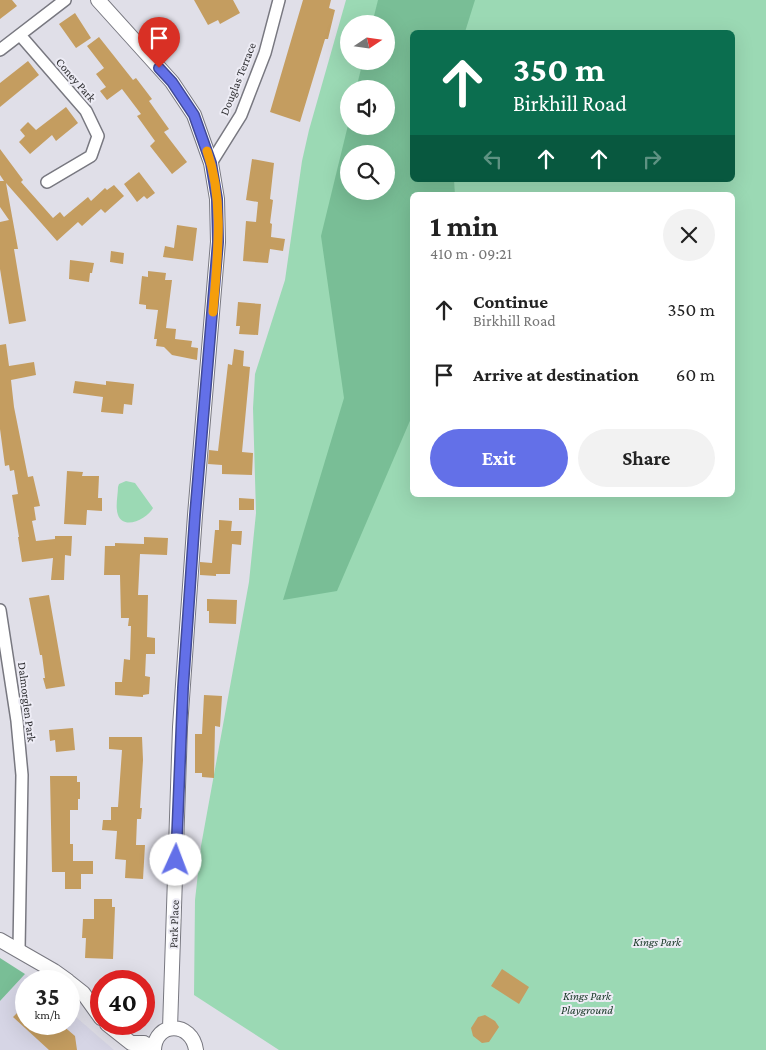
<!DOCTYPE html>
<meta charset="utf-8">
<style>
:root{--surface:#fff;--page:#f2f2f2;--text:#222;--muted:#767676;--accent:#6370e8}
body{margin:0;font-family:"Crimson Pro",serif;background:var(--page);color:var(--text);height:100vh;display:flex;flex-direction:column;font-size:19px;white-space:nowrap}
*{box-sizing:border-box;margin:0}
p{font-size:16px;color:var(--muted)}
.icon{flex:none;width:28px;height:28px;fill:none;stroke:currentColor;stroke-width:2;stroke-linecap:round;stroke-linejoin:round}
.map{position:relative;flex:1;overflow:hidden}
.side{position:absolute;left:410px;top:192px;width:325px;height:305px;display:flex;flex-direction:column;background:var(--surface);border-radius:8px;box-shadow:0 5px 20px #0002}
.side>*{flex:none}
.guide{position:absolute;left:410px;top:30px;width:325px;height:152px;border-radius:8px;box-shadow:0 5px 20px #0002;background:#0b6e4f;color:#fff;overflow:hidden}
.needle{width:32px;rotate:77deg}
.controls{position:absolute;left:340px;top:15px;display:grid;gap:10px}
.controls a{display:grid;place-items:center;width:55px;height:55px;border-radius:50%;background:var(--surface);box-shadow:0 5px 20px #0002;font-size:25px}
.speed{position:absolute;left:15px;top:970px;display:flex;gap:10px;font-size:25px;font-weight:700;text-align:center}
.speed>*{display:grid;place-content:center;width:65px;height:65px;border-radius:50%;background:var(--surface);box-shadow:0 5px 20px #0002;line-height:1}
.speed small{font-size:12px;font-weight:400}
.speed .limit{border:8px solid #d22;background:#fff;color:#111}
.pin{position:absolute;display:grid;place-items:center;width:42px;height:42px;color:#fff;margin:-51px -21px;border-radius:50% 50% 50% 0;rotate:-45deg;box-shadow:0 0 5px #0007}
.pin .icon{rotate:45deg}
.me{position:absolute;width:55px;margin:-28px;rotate:2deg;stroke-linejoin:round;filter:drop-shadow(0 0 4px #0008)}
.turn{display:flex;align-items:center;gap:18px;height:105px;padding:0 20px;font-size:22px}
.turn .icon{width:65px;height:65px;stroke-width:2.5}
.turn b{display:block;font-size:35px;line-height:42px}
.lanes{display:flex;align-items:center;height:48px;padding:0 20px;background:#0003;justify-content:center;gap:25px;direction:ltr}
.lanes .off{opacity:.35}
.round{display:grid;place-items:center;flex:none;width:52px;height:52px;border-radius:26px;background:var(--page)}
.head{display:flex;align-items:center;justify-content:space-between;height:85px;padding:0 20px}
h1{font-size:30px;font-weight:700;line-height:38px}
.cta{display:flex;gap:10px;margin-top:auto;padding:10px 20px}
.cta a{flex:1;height:58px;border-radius:30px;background:var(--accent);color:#fff;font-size:20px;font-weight:700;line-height:58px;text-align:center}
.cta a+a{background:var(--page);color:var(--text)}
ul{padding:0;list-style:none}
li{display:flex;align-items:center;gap:15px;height:65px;padding:0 20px}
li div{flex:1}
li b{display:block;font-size:19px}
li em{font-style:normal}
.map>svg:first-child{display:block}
.built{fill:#d6d5e5}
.green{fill:#9bd9b4;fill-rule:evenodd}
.forest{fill:#79be96;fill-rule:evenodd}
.building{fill:#c49d60}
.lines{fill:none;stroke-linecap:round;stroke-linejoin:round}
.minor-casing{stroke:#787880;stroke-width:14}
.tertiary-casing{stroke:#787880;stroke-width:16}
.minor{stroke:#fff;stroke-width:11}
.tertiary{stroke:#fff;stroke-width:14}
.route-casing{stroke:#404997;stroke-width:12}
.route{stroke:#6370e8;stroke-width:9}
.slow{stroke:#f59e0b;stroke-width:9}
.labels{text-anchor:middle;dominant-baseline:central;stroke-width:4;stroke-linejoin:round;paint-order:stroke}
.street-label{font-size:12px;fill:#2e2e31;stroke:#edecf5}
.park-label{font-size:12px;font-style:italic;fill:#153423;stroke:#edecf5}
</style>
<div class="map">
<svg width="766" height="1050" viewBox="0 0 766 1050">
<rect width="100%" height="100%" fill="#e0dfe8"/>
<path class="built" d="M25 974 34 981H26V1024H69V1011L114 1050H0V1001Z"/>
<path class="green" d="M346 0H766V1050H279L194 995 195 900 201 846 249 582 256 513 253 408 255 374 285 280 302 161 309 130ZM349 24H386V61H349ZM412 32H732V180H412ZM349 89H386V126H349ZM349 154H386V191H349ZM412 195H732V495H412Z
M126 481 135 483 153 508C148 518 124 531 118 515 115 507 118 495 118 487L119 484Z"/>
<path class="forest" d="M378 0H475L465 32H412V180H454L455 195H412V416L337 591 283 600 344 398 321 236 349 121V126H386V89H356L363 61H386V24H372ZM349 154H386V191H349Z
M0 958 25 974 0 1001Z"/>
<path class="building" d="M0 0H12L17 6 0 19Z
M194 0H233L240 13 220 24 218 20 208 25Z
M303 0H331L329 8 335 10 328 39H325L300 122 270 112Z
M75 13 91 38 76 48 59 24Z
M99 37 133 80 136 78 152 99 149 101 169 129 164 132 187 162 172 174 150 146 155 141 137 116 141 114 122 89 107 100 100 91 106 87 96 74 104 68 87 46Z
M28 61 39 75 0 107V83Z
M66 107 78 123 56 141 52 135 30 154 19 142 25 136 20 130 28 122 36 130Z
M0 149 23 180 21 182 53 218 60 212 64 217 88 197 91 201 105 188 107 190 114 185 124 196 105 213 101 209 82 226 78 222 57 241 6 183 18 249H14L26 321 9 324 0 269V222L9 220 0 207V181H4L0 175Z
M252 159 274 163 270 199 273 200 270 223 272 224 271 237 285 239 283 251 270 249 268 263 243 261 246 221 256 222 258 202 246 200Z
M139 172 155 193 147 199 144 196 137 202 124 184Z
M177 225 197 228 193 261 163 257 165 246 174 248Z
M111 251 124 253 123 264 110 262Z
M70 260 94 263 92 273H90L89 282 69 279Z
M148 271 166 273 165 280H172L166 328 176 329 175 339 192 341 191 347 198 348 197 360 172 355 164 347 156 346 157 339H154L158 310 146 309V305L139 304 142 276 148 277Z
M238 302 261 304 258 335 239 334 240 326H236Z
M6 344 9 366 34 362 36 375 11 380 14 407 28 477 33 476 40 506 34 507 36 520 32 521 36 541 55 539V536H72L71 556 65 555 64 580H51L53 558 22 562 18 537H19L12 495 18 494 14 470 10 471 9 465 5 466 0 429V345Z
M234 349 244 351 243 366 250 367 242 452 253 453 252 475 222 474V465L208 464 209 450 218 451 228 364 232 365Z
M75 381 106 385V381L134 384 132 405 124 404 123 414 101 412 103 397 73 393Z
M67 471 83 472 82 476H99L98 498H102V511L87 510 86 525 64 524Z
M239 498 254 499V510H239Z
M219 520 232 521 231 531H242L241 545 232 544 230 574H216V576L200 575V562L212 563 215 530H219Z
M144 537 168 538 167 555 140 554 138 595H148L147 637 155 638V654H146L145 676 150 677 149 694 143 695V697L115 695V682H122L124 659 130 660 131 626H128L129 618H121L120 575H104L105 546H115V543L144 544Z
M49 595 65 686 46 689 43 678H45L42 655H40L29 598Z
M207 599 237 600 236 624 209 623V611H207Z
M204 695 222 696 220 727 215 726 214 778 202 777V773H195V734H202Z
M73 728 75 750 56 752 55 740 50 741 49 730Z
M109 737H142L143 760 140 808H142L141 819H137L136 845H145L143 879 125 878 126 860 115 859 117 831 102 830 103 820H111V807H118L122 750 109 749Z
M50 776H77V782H80V799H78V810H70V844H73V861H93V874H81V889H65V872H52Z
M94 899H112V907H115L113 959 85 958 86 938H82L83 919H94Z
M502 969 529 987 519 1004 491 986Z
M26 1004V1024H61L75 1036 77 1050H49L13 1017Z
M485 1015 495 1021 499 1027 489 1042 482 1043 473 1036 471 1028 478 1017Z"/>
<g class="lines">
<defs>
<path id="minor" d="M20 35 86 111 98 136 91 156 47 182
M0 50 65 0
M211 163 241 115 265 53 279 0
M0 610 17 721 22 775 19 949"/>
<path id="tertiary" d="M98 0 172 82 194 115 211 163 217 199 218 242 195 515 180 727 170 1028
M0 940 54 971 68 981
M69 982 83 993 101 1018
M107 1024 131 1043H144L154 1050
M154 1050C155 1021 192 1021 196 1050"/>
</defs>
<use href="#minor" class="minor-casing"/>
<use href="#tertiary" class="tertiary-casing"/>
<use href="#minor" class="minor"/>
<use href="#tertiary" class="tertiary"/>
</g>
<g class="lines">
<defs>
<path id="route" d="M159 68 172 82 194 115 211 163 217 199 218 242 195 515 183 688 176 860"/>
</defs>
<use href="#route" class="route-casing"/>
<use href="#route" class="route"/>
<path class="slow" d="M207 151C225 202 217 260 213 312"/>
</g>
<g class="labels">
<g class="street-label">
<text transform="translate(238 79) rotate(-68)">Douglas Terrace</text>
<text transform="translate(76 80) rotate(49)">Coney Park</text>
<text transform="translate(27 702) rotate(83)">Dalmorglen Park</text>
<text transform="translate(174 924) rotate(-88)">Park Place</text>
</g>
<g class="park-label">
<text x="657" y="942">Kings Park</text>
<text x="587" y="996">Kings Park<tspan x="587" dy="14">Playground</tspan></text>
</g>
</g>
</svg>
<div class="controls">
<a><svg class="needle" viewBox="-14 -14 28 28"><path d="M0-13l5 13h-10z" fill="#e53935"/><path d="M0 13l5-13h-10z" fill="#767676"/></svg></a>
<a><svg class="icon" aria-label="sound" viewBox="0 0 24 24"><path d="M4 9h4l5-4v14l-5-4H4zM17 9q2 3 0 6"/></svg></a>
<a><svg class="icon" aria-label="search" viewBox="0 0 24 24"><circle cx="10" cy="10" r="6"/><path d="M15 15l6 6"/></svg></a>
</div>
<div class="speed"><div>35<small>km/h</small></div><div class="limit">40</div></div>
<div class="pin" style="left:159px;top:68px;background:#d93025"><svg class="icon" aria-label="arrive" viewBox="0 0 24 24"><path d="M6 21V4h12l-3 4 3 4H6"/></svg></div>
<svg class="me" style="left:176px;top:860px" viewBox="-20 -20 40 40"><circle r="19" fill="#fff"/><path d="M0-13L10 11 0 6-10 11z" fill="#6370e8"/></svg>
<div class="guide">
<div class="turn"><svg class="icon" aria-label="ahead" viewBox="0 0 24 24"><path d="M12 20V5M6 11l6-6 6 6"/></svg><div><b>350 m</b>Birkhill Road</div></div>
<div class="lanes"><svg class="icon off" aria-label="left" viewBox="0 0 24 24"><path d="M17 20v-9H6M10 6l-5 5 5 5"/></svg><svg class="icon" aria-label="ahead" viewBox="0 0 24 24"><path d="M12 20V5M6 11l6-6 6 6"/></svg><svg class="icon" aria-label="ahead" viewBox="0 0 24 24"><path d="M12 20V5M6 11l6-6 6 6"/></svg><svg class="icon off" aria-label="right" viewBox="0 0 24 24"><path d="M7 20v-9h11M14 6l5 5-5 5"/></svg></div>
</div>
<section class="side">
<div class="head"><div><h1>1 min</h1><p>410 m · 09:21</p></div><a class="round"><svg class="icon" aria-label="close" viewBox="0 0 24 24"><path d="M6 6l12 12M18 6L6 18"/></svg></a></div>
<ul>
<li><svg class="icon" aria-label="ahead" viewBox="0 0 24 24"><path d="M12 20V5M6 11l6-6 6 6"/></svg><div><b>Continue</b><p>Birkhill Road</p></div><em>350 m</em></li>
<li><svg class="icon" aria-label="arrive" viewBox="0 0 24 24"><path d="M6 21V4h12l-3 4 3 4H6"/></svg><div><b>Arrive at destination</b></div><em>60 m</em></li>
</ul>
<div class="cta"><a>Exit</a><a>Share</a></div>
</section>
</div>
